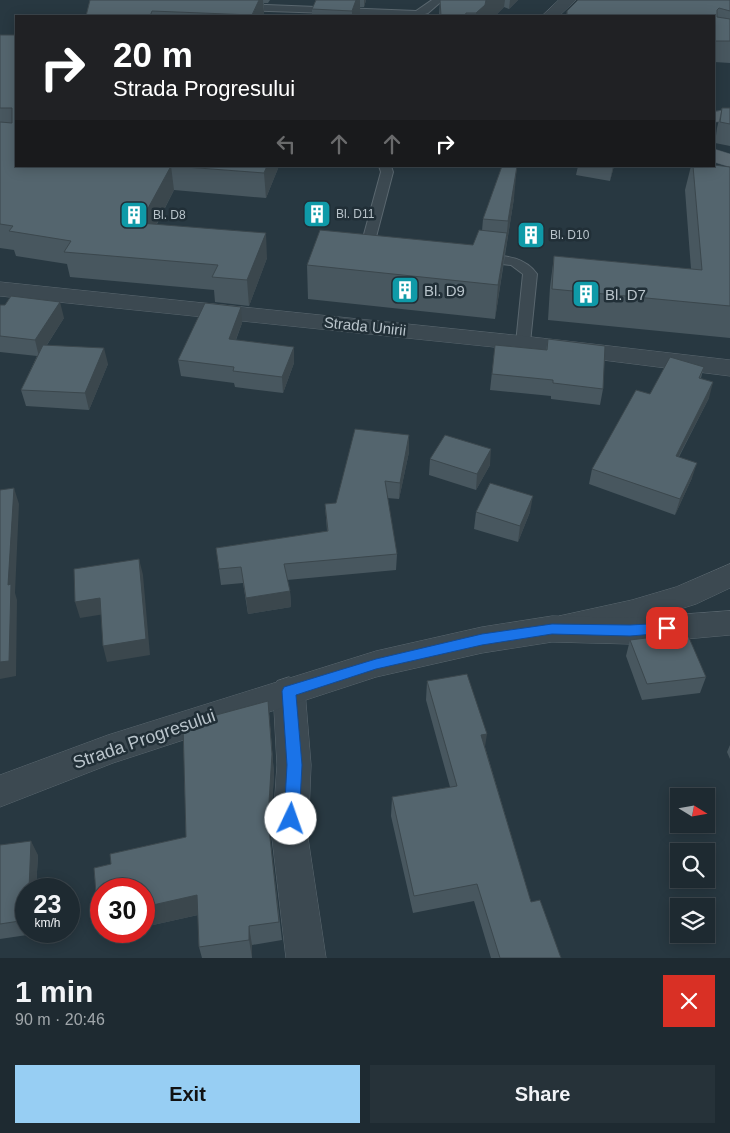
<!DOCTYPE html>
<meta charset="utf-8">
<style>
:root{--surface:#1e2a31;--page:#263239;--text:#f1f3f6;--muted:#a1a7ab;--line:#3c464d;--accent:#97cef3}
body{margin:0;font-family:Arial,sans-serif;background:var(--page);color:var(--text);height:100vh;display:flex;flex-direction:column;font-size:19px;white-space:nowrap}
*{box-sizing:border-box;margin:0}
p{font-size:16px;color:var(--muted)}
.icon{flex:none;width:28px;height:28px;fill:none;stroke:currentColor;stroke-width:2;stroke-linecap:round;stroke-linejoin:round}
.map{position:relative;height:958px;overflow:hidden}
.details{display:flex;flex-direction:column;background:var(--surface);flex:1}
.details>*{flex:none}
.banner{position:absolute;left:15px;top:15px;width:700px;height:152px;border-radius:0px;box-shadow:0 2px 12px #0003,0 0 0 1px var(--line);background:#202124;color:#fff;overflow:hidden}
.needle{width:32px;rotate:101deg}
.tools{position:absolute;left:670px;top:788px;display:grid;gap:10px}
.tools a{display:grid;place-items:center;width:45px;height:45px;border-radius:0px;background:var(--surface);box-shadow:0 2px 12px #0003,0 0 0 1px var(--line);font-size:25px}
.speed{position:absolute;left:15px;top:878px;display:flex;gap:10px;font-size:25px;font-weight:700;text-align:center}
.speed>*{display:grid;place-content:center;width:65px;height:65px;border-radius:50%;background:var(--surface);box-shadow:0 2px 12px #0003,0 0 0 1px var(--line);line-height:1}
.speed small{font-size:12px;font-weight:400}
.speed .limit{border:8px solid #d22;background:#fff;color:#111}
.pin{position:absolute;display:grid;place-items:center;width:42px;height:42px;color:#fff;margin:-21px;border-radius:10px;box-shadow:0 2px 8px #0006}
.me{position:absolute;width:55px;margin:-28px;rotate:3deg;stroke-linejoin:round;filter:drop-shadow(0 0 4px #0008)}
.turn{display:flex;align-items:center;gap:18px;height:105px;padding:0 15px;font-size:22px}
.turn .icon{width:65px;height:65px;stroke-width:2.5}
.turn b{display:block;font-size:35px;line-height:42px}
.lanes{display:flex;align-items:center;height:48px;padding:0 15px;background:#0003;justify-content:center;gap:25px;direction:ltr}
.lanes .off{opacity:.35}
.round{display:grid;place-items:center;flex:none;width:52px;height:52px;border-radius:0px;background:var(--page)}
.head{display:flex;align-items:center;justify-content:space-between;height:85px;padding:0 15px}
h1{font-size:30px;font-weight:800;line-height:38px}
.button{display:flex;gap:10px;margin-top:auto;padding:10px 15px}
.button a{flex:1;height:58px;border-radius:0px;background:var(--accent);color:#111;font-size:20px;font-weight:800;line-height:58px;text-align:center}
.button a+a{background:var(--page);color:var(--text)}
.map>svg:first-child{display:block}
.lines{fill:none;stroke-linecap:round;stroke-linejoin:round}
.service-casing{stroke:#5a676f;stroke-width:2}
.minor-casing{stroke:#5a676f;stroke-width:1}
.tertiary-casing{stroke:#5a676f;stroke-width:1}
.primary-casing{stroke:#46535b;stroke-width:1}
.service{fill:#3c4951;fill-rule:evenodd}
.minor{fill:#3c4951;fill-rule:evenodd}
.tertiary{fill:#3c4951;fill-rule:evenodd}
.primary{fill:#5b6971;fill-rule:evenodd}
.wall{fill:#48575f}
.shaded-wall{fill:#3b474d}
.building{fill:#54656e;stroke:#3b474d}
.route{fill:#1a73e8;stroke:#114b97}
.labels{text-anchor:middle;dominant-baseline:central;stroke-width:5;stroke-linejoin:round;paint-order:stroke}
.far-poi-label{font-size:12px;fill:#b9c4cb;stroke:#212f37;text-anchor:start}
.poi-label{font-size:15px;fill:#b9c4cb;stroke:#212f37;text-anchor:start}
.street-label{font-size:15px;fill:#b9c4cb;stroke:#212f37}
.near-street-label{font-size:18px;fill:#b9c4cb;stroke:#212f37}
</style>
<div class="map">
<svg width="730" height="958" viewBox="0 0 730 958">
<rect width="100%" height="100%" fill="#283841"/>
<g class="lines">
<defs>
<path id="service" d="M432 0H443L428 13 419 16 241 10 236 7 241 4 416 11Z
M379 166H391L393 172 376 237 390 247 384 251 371 248 363 238 381 172Z
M483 254C504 256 524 256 537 274L530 343 528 346H518L516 343 523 274 511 265 478 261 477 258Z"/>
<path id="minor" d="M559 0H576L559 16H542Z
M0 282 523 336 730 360V376L523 350 0 296Z
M730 564V588L696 604 632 624 570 637 559 634 554 625 559 616 632 600 676 587Z
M289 677 301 681 305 691 311 765 308 838 326 958H286L272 838 277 765 273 691 277 681Z"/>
<path id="tertiary" d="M730 611V635L630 644 552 642 482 653 376 677 113 763 0 807V775L108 735 376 651 482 627 552 616 630 618Z"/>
<path id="primary" d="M730 109V121L714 122V112Z
M714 149 730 154V167L714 162Z"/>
</defs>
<use href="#service" class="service-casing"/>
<use href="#minor" class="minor-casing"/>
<use href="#tertiary" class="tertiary-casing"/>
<use href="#primary" class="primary-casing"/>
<use href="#service" class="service"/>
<use href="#minor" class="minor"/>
<use href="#tertiary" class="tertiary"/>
<use href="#primary" class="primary"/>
</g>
<path class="wall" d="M90 0H270L268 3H264V13L263 16H86Z
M316 0H366L364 7H360V16H312V9Z
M440 0H518L509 9 504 7 495 16H439Z
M730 0V63L714 62V16H566L567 11Z
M0 35H16V166H279L266 198 174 190 157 224 267 258 249 306 215 302 214 290 70 277 67 264 16 256 14 250 0 248Z
M722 108H730V146L715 143 717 128Z
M578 166H614L610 181 576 175Z
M691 166H714L730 167V338L548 320 550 287 554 256 691 269 685 190Z
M514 198 495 319 308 299 307 265 473 245 482 231 483 219Z
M0 305 64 318 47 345 108 364 89 410 26 406 21 390 37 356 0 352Z
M242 323 236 340 294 363 283 393 235 387 234 383 181 376 178 360Z
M548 339 603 389 600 405 551 399V396L490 390 495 345 546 350Z
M704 367 701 378 709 398 679 457 692 478 675 515 589 484 592 469 650 394Z
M409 435V452L399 499 387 498 397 554 396 570 287 580 290 591 291 607 248 614 243 583 221 585 216 548 327 531 325 504 336 503Z
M430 459 490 465 476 490 429 475Z
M476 512H530L518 542 474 529Z
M630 640 706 677 700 693 642 700 626 656Z
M427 681 485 747 531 902 561 958H491L474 901 413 913 391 816 392 797 450 787 426 700Z
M268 701 274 774 270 838 282 940 252 945V958H202L199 947 198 915 144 927V889H101V926L98 918 94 868 111 864 110 854 186 837 183 724Z
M730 745V759L727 752Z
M0 845 38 855 36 889H26V931H34V934L0 939Z"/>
<path class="shaded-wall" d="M259 0H263L264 13 263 16H252Z
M356 0H360V16H352V11Z
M364 0H366L364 7Z
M486 0H505L504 7 495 16H476V13Z
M510 0H518L509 9Z
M171 166 174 190 144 248 140 223Z
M267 166H279L266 198 264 173Z
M517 166 514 198 505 254 508 221Z
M613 166H614L610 181Z
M266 233 267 258 249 306 247 280Z
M507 233 503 266 495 319 498 285Z
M60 302 64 318 39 357 35 340Z
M241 307 242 323 230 355 229 339Z
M294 347V363L283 393 282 377Z
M104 348 108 364 89 410 85 393Z
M713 382 709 398 671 471 676 456Z
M409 435V452L399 499 400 483Z
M491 449 490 465 476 490 477 474Z
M697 463 692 478 675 515 680 499Z
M14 488 19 504 15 593 17 600 16 676 0 679V662L8 585Z
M533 496 530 512 518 542 520 526Z
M139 559 143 575 150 655 107 662 103 646Z
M290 591 291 607 248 614 246 598Z
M100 598 105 614 80 618 75 602Z
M268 701 274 774 270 838 282 940 268 819Z
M487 734 484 753 481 735Z
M31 841 38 855 36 889H29Z
M197 895 202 914 144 927V907Z
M101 917V926L98 918Z
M249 926 252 945V958L249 940Z
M103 931H127L105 936Z"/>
<path class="building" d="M90 0H259L252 15 152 11 150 16H86Z
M316 0H356L352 11 312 9Z
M440 0H486L485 5 476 13H466L465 16H441Z
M578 0H730V11L719 8 717 10V17L730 19V41H714V16H567V11Z
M0 35H16V166H171L140 223 266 233 247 280 212 277 218 265 64 252 71 241 9 231 13 226 0 224V122L12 123V108H0Z
M722 108H730V124L720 122Z
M714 165 730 167V306L552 289 554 256 702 270 693 166H714Z
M172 166H267L264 173Z
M502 166H517L508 221 483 219Z
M320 230 473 245 479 230 507 233 498 285 307 265Z
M11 296 60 302 35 340 0 336V305H5Z
M205 303 241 307 229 339 294 347 282 377 233 371 234 367 178 360Z
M548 339 605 346 603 389 553 383V380L492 374 495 345 547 350Z
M43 345 104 348 85 393 21 390Z
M670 357 704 367 699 378 713 382 676 456 697 463 680 499 592 469 636 390 650 394Z
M355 429 409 435 400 483 385 481 397 554 284 564 290 591 246 598 241 567 219 569 216 548 328 531 325 504 336 503Z
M445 435 491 449 477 474 430 459Z
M490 483 533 496 520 526 476 512Z
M14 488 8 585 11 584 9 661 0 662V490Z
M139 559 146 639 103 646 100 598 75 602 74 569Z
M687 633 706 677 647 684 630 640Z
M467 674 487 734 481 735 531 902 540 900 561 958H500L477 884 414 896 392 797 457 786 427 681Z
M268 701 272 754 268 819 279 922 249 926V940L199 947 197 895 144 907V889H101V917L98 918 94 868 111 864 110 854 186 837 183 724Z
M31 841 29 889H26V920L0 924V845Z"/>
<path class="route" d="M667 623 672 624 674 628 672 632 667 633 630 636 552 634 482 645 376 669 296 695 302 765 299 819 297 824 291 826 286 824 284 819 287 765 282 691 284 687 376 659 482 634 552 624 630 625Z"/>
<defs>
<symbol id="building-square" viewBox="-11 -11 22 22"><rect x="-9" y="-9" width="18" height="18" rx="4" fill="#0f9aa8" stroke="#212f37"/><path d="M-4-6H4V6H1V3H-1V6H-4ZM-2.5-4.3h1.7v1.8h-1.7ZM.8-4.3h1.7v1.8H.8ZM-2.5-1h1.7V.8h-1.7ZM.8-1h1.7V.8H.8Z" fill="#fff"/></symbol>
</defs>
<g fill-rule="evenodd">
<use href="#building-square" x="301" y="198" width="32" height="32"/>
<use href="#building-square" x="118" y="199" width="32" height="32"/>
<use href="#building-square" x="515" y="219" width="32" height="32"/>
<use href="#building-square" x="389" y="274" width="32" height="32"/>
<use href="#building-square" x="570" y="278" width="32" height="32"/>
</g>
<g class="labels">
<g class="far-poi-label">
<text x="336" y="214">Bl. D11</text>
<text x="153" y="215">Bl. D8</text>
<text x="550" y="235">Bl. D10</text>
</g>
<g class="poi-label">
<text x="424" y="290">Bl. D9</text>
<text x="605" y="294">Bl. D7</text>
</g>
<g class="street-label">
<text transform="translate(365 326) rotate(6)">Strada Unirii</text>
</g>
<g class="near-street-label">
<text transform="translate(144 739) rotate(-19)">Strada Progresului</text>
</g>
</g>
</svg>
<div class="tools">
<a><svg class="needle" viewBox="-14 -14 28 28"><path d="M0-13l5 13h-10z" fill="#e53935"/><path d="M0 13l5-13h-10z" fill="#a1a7ab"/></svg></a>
<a><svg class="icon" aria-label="search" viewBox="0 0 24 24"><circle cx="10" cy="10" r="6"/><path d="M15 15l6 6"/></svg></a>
<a><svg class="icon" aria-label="layers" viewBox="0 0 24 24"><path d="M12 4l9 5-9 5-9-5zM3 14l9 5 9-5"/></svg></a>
</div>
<div class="speed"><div>23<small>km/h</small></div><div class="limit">30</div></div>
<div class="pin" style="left:667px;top:628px;background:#d93025"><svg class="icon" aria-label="arrive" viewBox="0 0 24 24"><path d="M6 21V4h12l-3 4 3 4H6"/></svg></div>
<svg class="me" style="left:291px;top:819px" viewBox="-20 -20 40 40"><circle r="19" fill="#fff"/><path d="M0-13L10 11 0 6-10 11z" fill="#1a73e8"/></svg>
<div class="banner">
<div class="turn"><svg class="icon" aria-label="right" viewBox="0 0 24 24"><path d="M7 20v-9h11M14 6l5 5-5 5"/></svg><div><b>20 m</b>Strada Progresului</div></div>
<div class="lanes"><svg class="icon off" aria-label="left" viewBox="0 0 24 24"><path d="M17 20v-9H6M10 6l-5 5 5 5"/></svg><svg class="icon off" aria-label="ahead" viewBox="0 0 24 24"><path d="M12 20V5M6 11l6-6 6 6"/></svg><svg class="icon off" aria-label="ahead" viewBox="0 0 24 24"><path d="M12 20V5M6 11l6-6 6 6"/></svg><svg class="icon" aria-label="right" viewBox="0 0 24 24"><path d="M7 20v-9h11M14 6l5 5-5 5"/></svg></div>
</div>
</div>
<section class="details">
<div class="head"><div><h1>1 min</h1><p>90 m · 20:46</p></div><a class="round" style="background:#d93025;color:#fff"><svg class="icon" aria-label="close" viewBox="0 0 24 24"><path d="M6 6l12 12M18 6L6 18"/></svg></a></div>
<div class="button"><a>Exit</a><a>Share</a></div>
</section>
